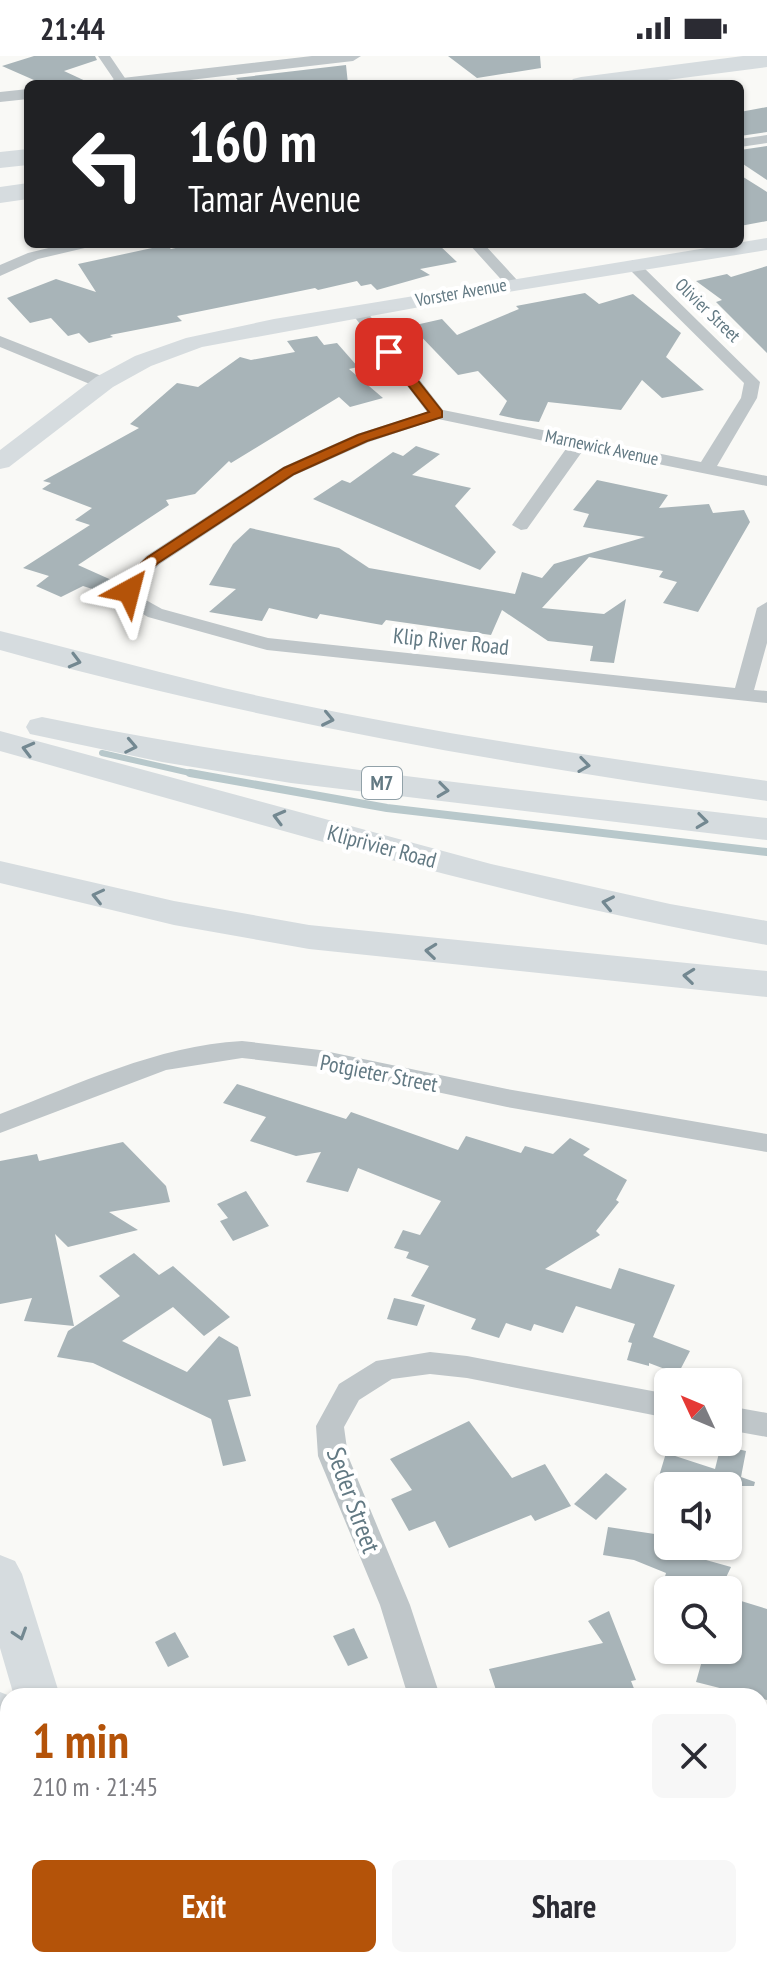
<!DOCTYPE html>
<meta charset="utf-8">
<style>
:root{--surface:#fff;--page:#f7f7f7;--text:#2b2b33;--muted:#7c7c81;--accent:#b45309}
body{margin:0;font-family:"PT Sans Narrow",sans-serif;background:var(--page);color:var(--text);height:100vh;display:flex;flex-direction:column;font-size:30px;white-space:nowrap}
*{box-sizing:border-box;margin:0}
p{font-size:26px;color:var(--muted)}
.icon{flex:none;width:44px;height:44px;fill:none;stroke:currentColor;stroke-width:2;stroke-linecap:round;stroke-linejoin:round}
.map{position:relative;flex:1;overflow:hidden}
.details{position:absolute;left:0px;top:1632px;width:768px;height:280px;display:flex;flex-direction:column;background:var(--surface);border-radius:24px 24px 0 0;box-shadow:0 2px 6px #0004}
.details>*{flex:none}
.guide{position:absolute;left:24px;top:24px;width:720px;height:168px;border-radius:12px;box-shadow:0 2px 6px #0004;background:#202124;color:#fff;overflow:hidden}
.needle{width:52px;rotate:314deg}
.buttons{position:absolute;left:654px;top:1312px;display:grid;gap:16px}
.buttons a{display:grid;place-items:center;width:88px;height:88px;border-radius:12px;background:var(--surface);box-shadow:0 2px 6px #0004;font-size:40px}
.pin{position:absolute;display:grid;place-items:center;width:68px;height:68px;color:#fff;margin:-34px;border-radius:16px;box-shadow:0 4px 12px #0006}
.me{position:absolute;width:88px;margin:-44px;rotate:38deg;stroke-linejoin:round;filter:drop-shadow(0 0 6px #0008)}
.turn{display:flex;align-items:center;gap:28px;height:168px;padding:0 32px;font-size:36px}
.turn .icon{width:104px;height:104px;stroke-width:2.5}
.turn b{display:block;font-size:56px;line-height:68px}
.round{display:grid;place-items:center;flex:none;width:84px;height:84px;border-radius:12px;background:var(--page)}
.headline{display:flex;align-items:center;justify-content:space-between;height:136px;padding:0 32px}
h1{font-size:48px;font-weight:800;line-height:60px;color:var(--accent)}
.cta{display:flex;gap:16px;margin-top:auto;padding:16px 32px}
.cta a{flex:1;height:92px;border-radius:12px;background:var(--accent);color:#fff;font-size:32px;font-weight:800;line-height:92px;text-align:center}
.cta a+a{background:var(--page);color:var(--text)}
.status{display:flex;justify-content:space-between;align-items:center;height:56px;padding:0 40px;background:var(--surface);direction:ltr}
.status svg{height:22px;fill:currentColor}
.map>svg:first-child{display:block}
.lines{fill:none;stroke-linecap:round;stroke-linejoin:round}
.stream-far1{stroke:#b8c8cb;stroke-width:6}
.stream{stroke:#b8c8cb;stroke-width:8}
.building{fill:#a8b4b8}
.minor{fill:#bfc6c9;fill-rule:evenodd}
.tertiary{fill:#bfc6c9;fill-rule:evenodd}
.secondary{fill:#d6dcdf;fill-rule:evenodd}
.primary{fill:#d6dcdf;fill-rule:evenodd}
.motorway{fill:#d6dcdf;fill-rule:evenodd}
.oneway{stroke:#738891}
.route{fill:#b45309;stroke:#753606;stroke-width:2}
.labels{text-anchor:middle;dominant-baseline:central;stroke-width:8;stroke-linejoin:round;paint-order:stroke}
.far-street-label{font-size:18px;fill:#627983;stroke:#fff}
.shield{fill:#fff;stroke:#91a1a8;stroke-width:2}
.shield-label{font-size:20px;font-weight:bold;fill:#627983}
.street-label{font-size:22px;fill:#627983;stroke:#fff}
.near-street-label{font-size:26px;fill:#627983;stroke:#fff}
</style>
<div class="status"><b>21:44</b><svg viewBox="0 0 49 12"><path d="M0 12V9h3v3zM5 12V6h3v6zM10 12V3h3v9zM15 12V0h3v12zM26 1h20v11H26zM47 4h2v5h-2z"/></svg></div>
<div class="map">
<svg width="767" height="1912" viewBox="0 0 767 1912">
<rect width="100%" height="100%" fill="#f9f9f6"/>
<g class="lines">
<path class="stream-far1" d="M102 697 199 719"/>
<path class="stream" d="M190 717 387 752 767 796"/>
</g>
<path class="building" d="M34 0H95L97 4 64 15 92 28H43L2 10Z
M448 0H540L541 12 477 22Z
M346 9 348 28H241L236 22Z
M767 51V76L740 80V56Z
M767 90V124L740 106V94Z
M740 119 767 136V165L740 170Z
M194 188H438L457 206 420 213 430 219 377 234 371 228 361 230 357 225 318 234 315 232 177 260 182 265 110 279 113 281 89 287 79 277 68 280 51 262 30 267 7 242 56 223 96 236 78 208 166 189 171 193Z
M767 210V297L716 246 722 244 696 225 727 218 731 221Z
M585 237 599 248 633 238 681 277 666 301 704 334 662 342 642 324 621 354 548 346 539 366 517 363 499 359 507 345 478 315 458 319 411 270 442 263 457 279 519 253 516 250Z
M317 280 324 289 337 287 358 311 349 313 383 342 350 351 339 341 231 407 229 405 195 438 166 444 169 449 78 509 116 526 111 539 83 530 61 541 36 530 49 520 23 512 90 469 75 464 92 452 42 433 51 427 43 425 139 372 130 368 177 327 198 331 240 301 251 304 295 296 287 285Z
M416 390 440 398 412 419 471 432 455 450 496 496 480 514 313 443 342 424 350 427 393 396 403 400Z
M597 424 668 439 659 452 709 448 713 457 744 454 750 466 698 556 663 547 677 526 659 521 663 515 589 501 542 552 604 558 626 543 614 607 590 605 593 590 548 585 502 554 491 579 386 564 382 569 320 558 317 563 269 552 262 565 209 556 236 533 209 529 233 488 250 472 339 492 369 512 515 538 522 516 542 522 554 508 645 481 583 471 589 458 573 454Z
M237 1028 346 1063 351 1056 458 1094 466 1080 521 1097 525 1090 553 1098 570 1082 590 1093 583 1099 627 1124 616 1144 619 1146 596 1175 600 1179 545 1213 611 1233 619 1212 675 1229 653 1281 690 1295 678 1318 649 1307V1310L627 1304 632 1287 628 1286 635 1268 576 1250 563 1277 534 1268 531 1275 506 1267 499 1282 471 1273 476 1263 411 1240 429 1210 406 1202 409 1196 394 1192 403 1174 420 1179 441 1145 358 1112 348 1136 306 1126 321 1096 296 1100 250 1085 266 1061 223 1047Z
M123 1086 166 1130 170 1146 109 1156 138 1174 68 1191 55 1178 74 1270 24 1265 32 1242 0 1248V1105L37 1098 39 1105Z
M246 1135 269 1170 233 1185 220 1165 228 1162 217 1148Z
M134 1197 159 1219 173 1210 230 1261 204 1280 173 1251 122 1285 187 1316 219 1280 238 1291 251 1340 228 1344 246 1405 223 1410 211 1363 93 1307 57 1301 68 1275 120 1240 99 1220Z
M394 1242 425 1249 417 1270 387 1263Z
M469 1365 512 1422 545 1408 571 1450 535 1465 531 1459 449 1492 435 1465 409 1475 391 1443 412 1434 390 1403Z
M721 1389 746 1395 741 1421 755 1426 754 1430H656L666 1397 715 1413Z
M606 1417 627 1433 596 1464 574 1448Z
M608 1471 668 1480V1490H676L674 1495 731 1511 720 1534H661L666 1517 634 1504 603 1499Z
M728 1541 767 1553V1644L696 1626 705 1594H728Z
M609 1555 636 1624 631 1625 637 1640H601L598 1633 568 1640H498L489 1613 603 1587 588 1565Z
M354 1572 368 1602 348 1610 333 1580Z
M175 1576 189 1601 168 1611 155 1586Z"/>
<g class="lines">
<path class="minor" d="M98 0H110L129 28H117Z
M767 79V87L740 91V83Z
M65 188H91L89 191 38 203 0 220V209L28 197Z
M469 188H484L517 224V230H507Z
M633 204 638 206 760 326 757 342 717 410 767 420V430L584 393 527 473 521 474 512 469 568 390 438 363 369 386 295 419 160 508 138 530 144 543 162 553 268 582 735 632 757 552 767 546V587L754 634 767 635V647L267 594 148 561 129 550 119 529 146 500 283 411 357 378 427 356 350 255 358 250 364 252 443 354 701 406 741 342 744 327 628 212 625 209Z
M0 280 109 323 111 327 103 332 97 331 0 291Z
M242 985 320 994 507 1033 767 1078V1096L507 1051 320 1011 242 1002 166 1014 0 1077V1058C79 1028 156 990 242 985Z
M430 1296 467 1300 668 1338V1362L467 1322 430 1318 392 1323 359 1344 344 1371 348 1400 410 1549 440 1640H408L380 1549 318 1400 316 1370 339 1328 376 1305Z
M728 1350 767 1357V1381L728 1374Z
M760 1698 767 1699V1729L760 1728Z
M460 1904H496L497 1912H461Z"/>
<path class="tertiary" d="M312 0H361L353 5 156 28H106L114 23Z
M28 33V43L0 46V36Z"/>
<path class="secondary" d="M767 182V194L458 244 202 291 151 310 113 331 9 411 0 413V394L96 321 135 300 186 282 274 263Z
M0 1499 15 1505 22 1518 60 1640H14L0 1592Z
M0 1636 10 1640 8 1696 0 1693Z
M19 1904H69V1912H19Z"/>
<path class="primary" d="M0 575C94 598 187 625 282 645 443 679 605 702 767 725V745C508 709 252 664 0 594Z
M42 661C283 711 523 734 767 762V784L291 727 162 706 30 678 26 671 30 664Z
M0 675 491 808 670 848 767 865V889C507 843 254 766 0 695Z
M0 805 174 845 309 869 767 915V941L309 893 174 869 0 827Z"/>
<path class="motorway" d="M743 0H767V11L636 28H569L573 23 581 21Z
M28 93V109L0 112V96Z
M28 127V143L0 147V131Z"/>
</g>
<defs><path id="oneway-chevron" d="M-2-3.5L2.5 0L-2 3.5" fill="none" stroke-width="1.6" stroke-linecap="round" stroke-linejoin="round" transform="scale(2)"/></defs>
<g class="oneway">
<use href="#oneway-chevron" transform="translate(75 605) rotate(15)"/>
<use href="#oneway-chevron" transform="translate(328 663) rotate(12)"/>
<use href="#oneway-chevron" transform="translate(131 690) rotate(11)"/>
<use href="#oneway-chevron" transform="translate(28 693) rotate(-165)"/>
<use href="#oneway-chevron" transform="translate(584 709) rotate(8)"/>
<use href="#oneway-chevron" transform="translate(443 734) rotate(7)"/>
<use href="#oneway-chevron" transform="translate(279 761) rotate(-165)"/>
<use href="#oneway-chevron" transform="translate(702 765) rotate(7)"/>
<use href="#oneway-chevron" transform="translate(98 840) rotate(-167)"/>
<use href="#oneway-chevron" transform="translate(608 847) rotate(-168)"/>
<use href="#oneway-chevron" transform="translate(431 895) rotate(-174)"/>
<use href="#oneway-chevron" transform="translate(689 920) rotate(-174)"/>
<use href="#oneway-chevron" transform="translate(20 1578) rotate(72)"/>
</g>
<path class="route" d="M384 293H393L442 355V361L367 385 294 418 158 507 138 524 134 538H123L124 523 148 501 284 412 358 379 429 356 384 298Z"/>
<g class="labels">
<g class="far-street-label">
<text transform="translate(461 236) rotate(-10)">Vorster Avenue</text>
<text transform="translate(708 254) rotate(44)">Olivier Street</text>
<text transform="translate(602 391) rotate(12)">Marnewick Avenue</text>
</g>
<rect class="shield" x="362" y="711" width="40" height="32" rx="6"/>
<g class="shield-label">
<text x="382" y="727">M7</text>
</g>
<g class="street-label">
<text transform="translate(451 585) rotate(6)">Klip River Road</text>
<text transform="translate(382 790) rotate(15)">Kliprivier Road</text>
<text transform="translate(379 1017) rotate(11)">Potgieter Street</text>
</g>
<g class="near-street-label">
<text transform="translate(354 1444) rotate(70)">Seder Street</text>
</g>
</g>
</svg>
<div class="buttons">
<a><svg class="needle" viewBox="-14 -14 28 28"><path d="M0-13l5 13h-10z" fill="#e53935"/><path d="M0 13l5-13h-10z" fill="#7c7c81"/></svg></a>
<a><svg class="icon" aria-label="sound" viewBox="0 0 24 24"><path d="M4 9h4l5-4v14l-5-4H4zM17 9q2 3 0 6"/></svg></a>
<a><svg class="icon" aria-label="search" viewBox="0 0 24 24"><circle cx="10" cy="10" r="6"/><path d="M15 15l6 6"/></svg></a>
</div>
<div class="pin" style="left:389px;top:296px;background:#d93025"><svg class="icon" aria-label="arrive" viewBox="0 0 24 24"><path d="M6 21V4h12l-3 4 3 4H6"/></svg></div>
<svg class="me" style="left:129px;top:535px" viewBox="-20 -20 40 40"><path d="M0-17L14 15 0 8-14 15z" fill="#b45309" stroke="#fff" stroke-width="4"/></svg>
<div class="guide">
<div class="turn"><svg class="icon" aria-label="left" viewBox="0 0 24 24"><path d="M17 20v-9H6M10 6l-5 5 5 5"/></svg><div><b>160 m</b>Tamar Avenue</div></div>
</div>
<section class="details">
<div class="headline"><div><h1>1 min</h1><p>210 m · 21:45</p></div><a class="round"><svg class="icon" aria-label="close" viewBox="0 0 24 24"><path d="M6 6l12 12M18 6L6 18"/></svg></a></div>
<div class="cta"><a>Exit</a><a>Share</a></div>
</section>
</div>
